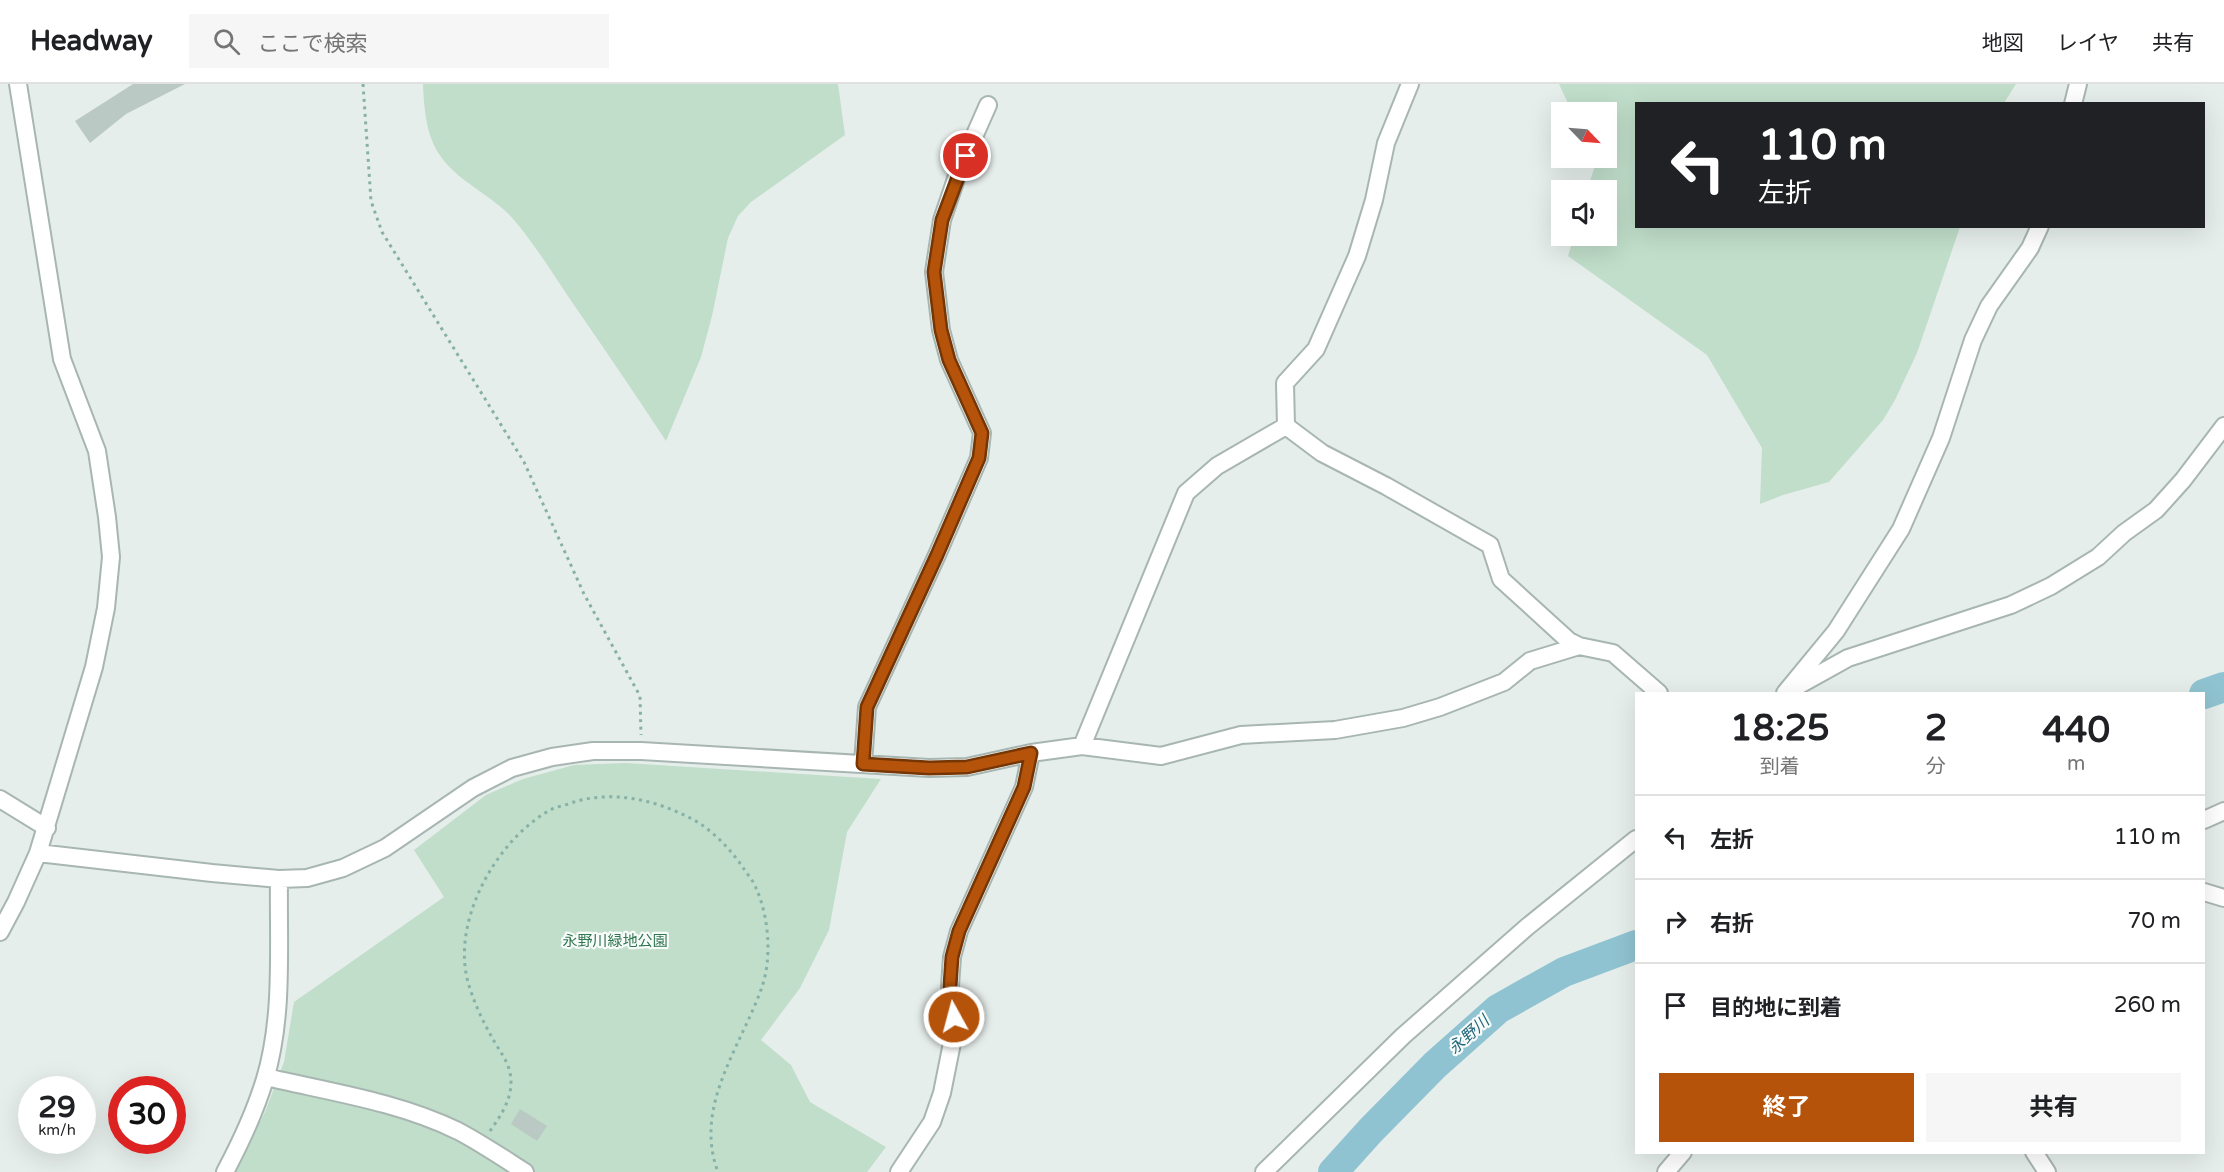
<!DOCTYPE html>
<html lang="ja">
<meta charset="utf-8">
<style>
:root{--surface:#fff;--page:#f6f6f6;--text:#202124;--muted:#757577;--line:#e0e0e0;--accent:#b45309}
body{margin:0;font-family:"Varela Round","Noto Sans JP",sans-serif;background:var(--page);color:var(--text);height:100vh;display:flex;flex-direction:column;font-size:22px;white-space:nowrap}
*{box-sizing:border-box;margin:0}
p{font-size:20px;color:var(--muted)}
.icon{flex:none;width:33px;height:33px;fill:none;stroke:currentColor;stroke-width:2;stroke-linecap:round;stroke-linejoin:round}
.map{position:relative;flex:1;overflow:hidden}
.side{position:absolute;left:1635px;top:608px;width:570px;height:462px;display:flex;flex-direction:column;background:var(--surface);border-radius:0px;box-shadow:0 6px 24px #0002}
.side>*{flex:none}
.hud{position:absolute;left:1635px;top:18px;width:570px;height:126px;border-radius:0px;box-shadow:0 6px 24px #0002;background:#202124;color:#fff;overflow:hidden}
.needle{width:39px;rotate:115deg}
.fabs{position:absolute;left:1551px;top:18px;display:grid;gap:12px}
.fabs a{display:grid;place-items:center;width:66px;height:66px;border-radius:0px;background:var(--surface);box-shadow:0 6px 24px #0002;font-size:30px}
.speed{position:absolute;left:18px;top:992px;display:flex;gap:12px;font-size:30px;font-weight:700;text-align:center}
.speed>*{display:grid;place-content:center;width:78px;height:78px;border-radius:50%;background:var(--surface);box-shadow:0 6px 24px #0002;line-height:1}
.speed small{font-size:15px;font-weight:400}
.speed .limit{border:9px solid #d22;background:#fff;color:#111}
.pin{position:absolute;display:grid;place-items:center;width:51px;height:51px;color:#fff;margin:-26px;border:3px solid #fff;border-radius:50%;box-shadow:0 2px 6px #0007}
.me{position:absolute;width:66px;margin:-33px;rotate:353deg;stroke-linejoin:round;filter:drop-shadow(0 0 4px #0008)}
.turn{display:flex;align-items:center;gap:21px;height:126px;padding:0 24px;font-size:27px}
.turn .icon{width:78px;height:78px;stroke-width:2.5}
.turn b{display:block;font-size:42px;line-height:51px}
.eta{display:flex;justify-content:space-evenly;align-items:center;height:102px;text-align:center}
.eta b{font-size:36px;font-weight:700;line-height:42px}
.primary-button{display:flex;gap:12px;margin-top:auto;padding:12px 24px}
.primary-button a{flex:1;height:69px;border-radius:0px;background:var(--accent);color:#fff;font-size:24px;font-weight:700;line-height:69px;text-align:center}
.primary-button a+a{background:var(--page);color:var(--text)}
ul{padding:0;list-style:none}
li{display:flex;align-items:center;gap:18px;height:84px;padding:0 24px;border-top:2px solid var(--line)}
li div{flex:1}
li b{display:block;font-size:22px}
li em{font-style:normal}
header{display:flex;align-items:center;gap:36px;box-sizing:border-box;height:84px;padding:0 30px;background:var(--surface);border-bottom:2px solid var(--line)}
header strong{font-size:28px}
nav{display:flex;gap:33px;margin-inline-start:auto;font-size:21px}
.search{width:420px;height:54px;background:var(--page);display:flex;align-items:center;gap:15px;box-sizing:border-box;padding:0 21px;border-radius:0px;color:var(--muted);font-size:22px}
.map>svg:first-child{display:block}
.green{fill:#c0deca}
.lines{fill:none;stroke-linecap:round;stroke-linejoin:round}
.river{stroke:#90c3d1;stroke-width:30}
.building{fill:#bbc9c4}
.minor-casing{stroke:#a8b6b2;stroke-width:20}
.path{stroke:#87b1a6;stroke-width:3;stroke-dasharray:3 4.5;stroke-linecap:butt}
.minor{stroke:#fff;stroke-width:16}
.route-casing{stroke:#753606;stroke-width:15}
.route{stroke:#b45309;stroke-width:10}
.labels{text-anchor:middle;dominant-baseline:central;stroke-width:4.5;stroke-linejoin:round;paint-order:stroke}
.park-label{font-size:15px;fill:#30764f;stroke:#f7fbf9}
.water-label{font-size:16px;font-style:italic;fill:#20667b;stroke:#f7fbf9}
</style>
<header>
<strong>Headway</strong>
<div class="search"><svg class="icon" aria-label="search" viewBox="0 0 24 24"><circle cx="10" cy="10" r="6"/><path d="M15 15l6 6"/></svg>ここで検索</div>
<nav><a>地図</a><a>レイヤ</a><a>共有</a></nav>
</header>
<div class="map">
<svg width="2224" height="1088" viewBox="0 0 2224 1088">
<rect width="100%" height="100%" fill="#e6eeeb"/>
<path class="green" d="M423 0H838L845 51 751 118 738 132 728 154 712 232 701 273 666 357C636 311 605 266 574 221 555 193 536 162 514 136 493 111 457 98 439 70 426 50 424 24 423 0Z
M1559 0H2016L2004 19 1636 20V142L1960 143 1917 269 1895 316 1883 336 1829 398 1783 411 1760 420 1762 364 1707 271 1568 172 1574 152H1606V106H1587L1595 82 1591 74H1606V28H1572Z
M626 679 881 695 847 748 829 846 800 904 761 956 791 981 810 1018 886 1063 867 1088H235L265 1028 284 978 294 918 444 813 414 766 486 711 523 695 574 681Z"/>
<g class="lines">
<path class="river" d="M2204 610 2224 603
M1333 1088 1371 1046 1435 981 1498 925 1564 888 1636 861"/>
</g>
<path class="building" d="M133 0H185L126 30 90 59 75 37Z
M520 1025 547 1042 537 1057 511 1040Z"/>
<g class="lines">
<defs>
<path id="minor" d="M2073 20 2078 0
M1286 342 1322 369 1386 402 1490 461 1501 495 1569 557 1579 562 1613 569 1659 609
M1286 342 1285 299 1316 265 1357 172 1374 116 1386 59 1410 0
M1794 604 1848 574 2011 521 2051 502 2098 473 2124 449 2156 426 2183 396 2224 342
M1785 609 1836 547 1901 445 1941 354 1973 256 1989 222 2030 164 2040 142
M1082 662 1186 409 1217 382 1286 342
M863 680 867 623 937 471 979 374 982 349 949 276 941 246 934 188 942 136 958 89 988 21
M0 715 47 744
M2204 736 2224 727
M38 769 212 789 279 795 307 794 343 784 385 764 473 704 512 684 552 673 593 667H641L929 684 967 683 1031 669 1082 662 1161 672 1241 651 1335 646 1403 634 1440 623 1504 598 1530 577 1579 562
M2204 808 2224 814
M0 848 16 818 38 769 94 583 106 524 111 473 107 433 97 367 62 275 18 0
M266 993C330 1008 399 1018 458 1047 481 1059 503 1074 525 1088
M2034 1068 2047 1088
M225 1088C241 1058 255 1028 265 995 284 932 278 861 279 795
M899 1088 932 1038 942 1009 952 959 954 933 950 902 952 873 959 847 1024 703 1031 669
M1264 1088 1403 952 1527 843 1636 755
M1666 1088 1683 1068"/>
</defs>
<use href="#minor" class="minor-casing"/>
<path class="path" d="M363 0 371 117 382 148 524 378 584 510 640 612 641 651
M490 1047C500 1033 511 1017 511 998 511 981 502 971 494 957 483 938 472 915 467 894 453 833 498 754 552 725 559 722 567 721 574 718 614 706 656 716 692 735 713 746 731 766 744 785 748 791 754 798 756 804 769 833 772 873 762 903 741 963 693 1022 718 1088"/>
<use href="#minor" class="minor"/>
</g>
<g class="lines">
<defs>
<path id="route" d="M954 933 950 902 952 873 959 847 1024 703 1031 669 967 683 929 684 863 680 867 623 937 471 979 374 982 349 949 276 941 246 934 188 942 136 966 72"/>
</defs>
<use href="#route" class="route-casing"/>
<use href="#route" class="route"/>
</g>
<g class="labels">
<g class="park-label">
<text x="615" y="857">永野川緑地公園</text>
</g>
<g class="water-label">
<text transform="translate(1469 951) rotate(-42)">永野川</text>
</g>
</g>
</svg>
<div class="fabs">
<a><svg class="needle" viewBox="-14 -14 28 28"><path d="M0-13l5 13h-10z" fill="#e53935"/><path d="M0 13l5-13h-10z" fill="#757577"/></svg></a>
<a><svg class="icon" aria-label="sound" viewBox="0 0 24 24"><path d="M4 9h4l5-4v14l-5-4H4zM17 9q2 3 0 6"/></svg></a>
</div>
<div class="speed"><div>29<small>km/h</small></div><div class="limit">30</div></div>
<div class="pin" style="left:966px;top:72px;background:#d93025"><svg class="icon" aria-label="arrive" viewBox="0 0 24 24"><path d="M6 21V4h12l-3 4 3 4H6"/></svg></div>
<svg class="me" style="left:954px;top:933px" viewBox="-20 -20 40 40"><circle r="17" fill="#b45309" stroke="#fff" stroke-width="3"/><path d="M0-11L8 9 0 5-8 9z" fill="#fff"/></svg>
<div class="hud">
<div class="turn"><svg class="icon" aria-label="left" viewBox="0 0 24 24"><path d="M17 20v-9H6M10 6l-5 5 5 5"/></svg><div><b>110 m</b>左折</div></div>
</div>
<section class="side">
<div class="eta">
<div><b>18:25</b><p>到着</p></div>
<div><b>2</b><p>分</p></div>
<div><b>440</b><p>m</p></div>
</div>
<ul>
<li><svg class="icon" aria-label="left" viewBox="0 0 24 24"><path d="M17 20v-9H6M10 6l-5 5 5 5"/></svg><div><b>左折</b></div><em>110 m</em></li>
<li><svg class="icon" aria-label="right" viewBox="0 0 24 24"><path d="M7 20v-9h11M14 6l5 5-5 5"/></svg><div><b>右折</b></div><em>70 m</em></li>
<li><svg class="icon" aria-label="arrive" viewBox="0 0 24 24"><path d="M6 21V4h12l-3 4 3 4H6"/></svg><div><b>目的地に到着</b></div><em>260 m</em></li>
</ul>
<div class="primary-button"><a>終了</a><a>共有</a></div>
</section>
</div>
